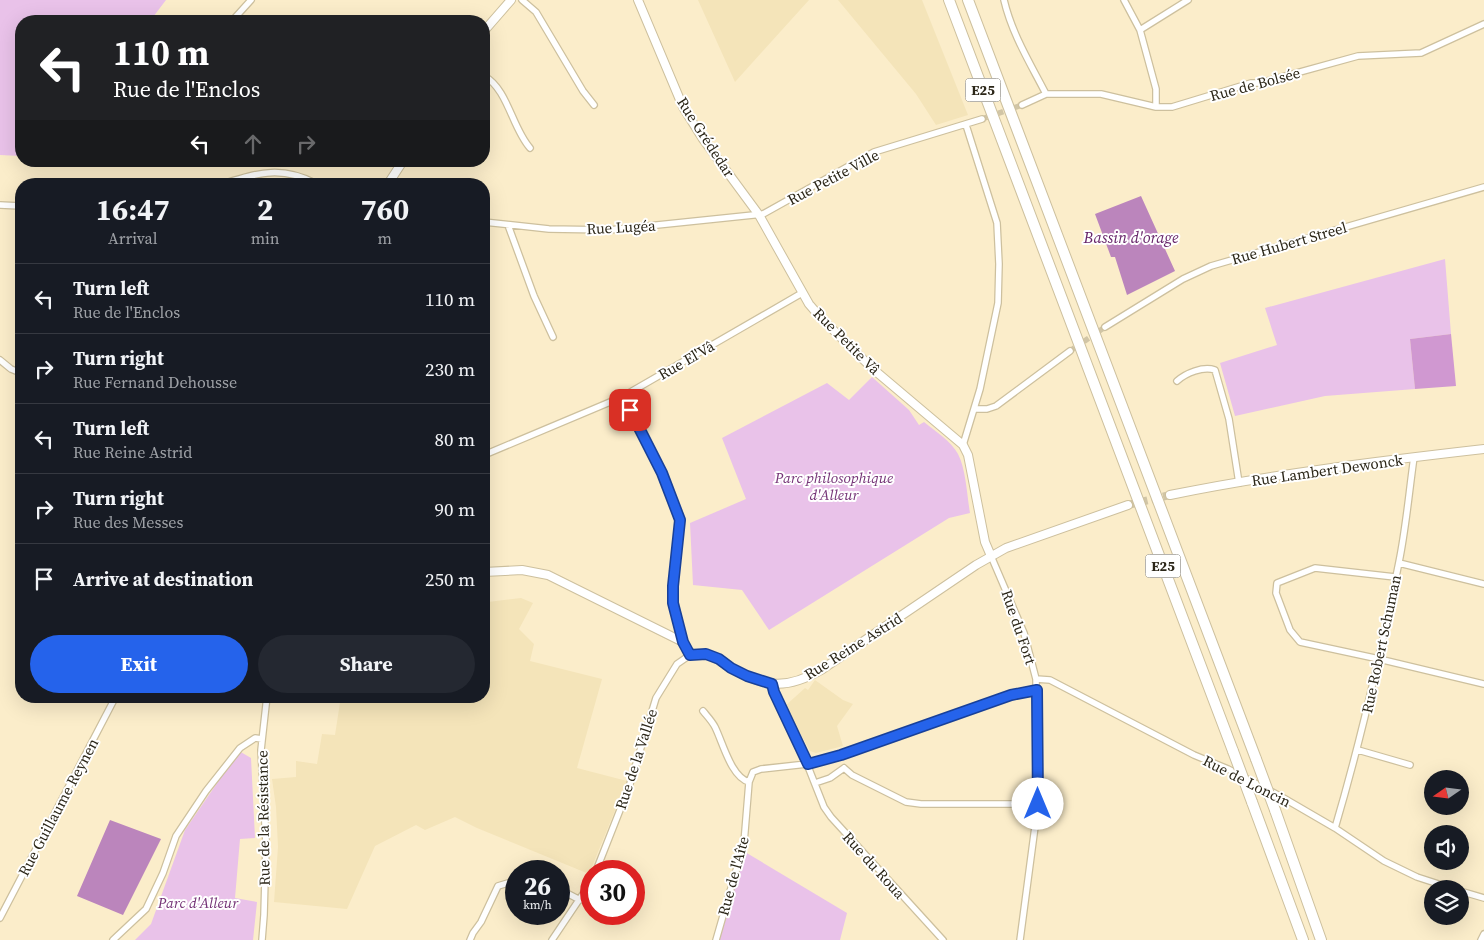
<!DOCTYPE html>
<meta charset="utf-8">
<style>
:root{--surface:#171b24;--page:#242831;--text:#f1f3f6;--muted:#9ea1a6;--line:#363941;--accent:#2563eb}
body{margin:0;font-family:"Source Serif 4",serif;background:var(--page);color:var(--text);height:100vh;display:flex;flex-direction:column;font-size:19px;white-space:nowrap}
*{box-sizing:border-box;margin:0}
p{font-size:16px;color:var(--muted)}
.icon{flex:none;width:28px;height:28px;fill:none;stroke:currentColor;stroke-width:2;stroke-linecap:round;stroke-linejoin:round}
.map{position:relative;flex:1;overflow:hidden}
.panel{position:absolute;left:15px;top:178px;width:475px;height:525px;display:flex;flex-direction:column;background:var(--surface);border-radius:20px;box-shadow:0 5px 20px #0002}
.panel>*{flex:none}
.hud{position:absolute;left:15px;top:15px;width:475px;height:152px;border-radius:20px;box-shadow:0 5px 20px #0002;background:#202124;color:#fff;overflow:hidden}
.needle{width:32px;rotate:256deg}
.tools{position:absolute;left:1424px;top:770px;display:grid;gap:10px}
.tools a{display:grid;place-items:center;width:45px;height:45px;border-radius:50%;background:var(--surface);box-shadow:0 5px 20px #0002;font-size:25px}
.speed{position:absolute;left:505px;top:860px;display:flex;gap:10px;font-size:25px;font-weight:700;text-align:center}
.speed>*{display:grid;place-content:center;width:65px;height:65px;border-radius:50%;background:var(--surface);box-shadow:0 5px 20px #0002;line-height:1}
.speed small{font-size:12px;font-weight:400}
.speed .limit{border:8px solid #d22;background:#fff;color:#111}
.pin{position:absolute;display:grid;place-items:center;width:42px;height:42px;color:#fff;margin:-21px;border-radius:10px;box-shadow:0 2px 8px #0006}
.me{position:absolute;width:55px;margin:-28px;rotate:0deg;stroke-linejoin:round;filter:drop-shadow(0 0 4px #0008)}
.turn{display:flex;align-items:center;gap:18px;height:105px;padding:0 15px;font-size:22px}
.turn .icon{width:65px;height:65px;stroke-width:2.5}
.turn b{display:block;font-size:35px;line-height:42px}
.lanes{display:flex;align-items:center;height:48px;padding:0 15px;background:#0003;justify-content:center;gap:25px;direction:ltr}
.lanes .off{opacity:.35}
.eta{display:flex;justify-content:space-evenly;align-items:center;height:85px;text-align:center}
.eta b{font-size:30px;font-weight:700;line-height:35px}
.primary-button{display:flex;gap:10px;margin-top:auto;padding:10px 15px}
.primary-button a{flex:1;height:58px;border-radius:30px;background:var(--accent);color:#fff;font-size:20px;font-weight:700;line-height:58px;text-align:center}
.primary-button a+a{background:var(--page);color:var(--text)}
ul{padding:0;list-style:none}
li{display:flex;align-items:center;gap:15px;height:70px;padding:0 15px;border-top:1px solid var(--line)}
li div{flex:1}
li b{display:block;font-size:19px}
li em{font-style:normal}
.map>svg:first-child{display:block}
.built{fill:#f4e4b9}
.green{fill:#e9c2e9}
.forest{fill:#d098d1}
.water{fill:#bb85bc}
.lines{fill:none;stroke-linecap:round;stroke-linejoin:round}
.street-tunnel{stroke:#d1c5a6;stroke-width:5.5;stroke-dasharray:5.5 3;stroke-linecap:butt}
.secondary-tunnel{stroke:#d1c5a6;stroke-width:8;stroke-dasharray:8 4;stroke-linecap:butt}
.street-casing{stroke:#cdc09e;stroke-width:8}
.secondary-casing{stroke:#cdc09e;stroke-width:10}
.highway-casing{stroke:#cdc09e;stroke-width:12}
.street{stroke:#fff;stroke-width:5.5}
.secondary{stroke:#fff;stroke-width:8}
.highway{stroke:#fff;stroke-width:10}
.highway-bridge-casing{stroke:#cdc09e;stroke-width:12;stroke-linecap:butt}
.highway-bridge{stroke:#fff;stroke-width:10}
.route-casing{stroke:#184099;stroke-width:12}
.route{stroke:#2563eb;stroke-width:9}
.labels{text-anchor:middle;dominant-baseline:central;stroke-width:4;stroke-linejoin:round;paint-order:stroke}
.shield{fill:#fff;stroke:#6b675d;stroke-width:1}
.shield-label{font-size:14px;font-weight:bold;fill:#2b2618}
.street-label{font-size:15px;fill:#2b2618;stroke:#fff}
.park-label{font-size:15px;font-style:italic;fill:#753377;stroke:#fff}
.water-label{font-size:16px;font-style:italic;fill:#67256a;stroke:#fff}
</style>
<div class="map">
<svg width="1484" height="940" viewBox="0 0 1484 940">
<rect width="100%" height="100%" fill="#fbedca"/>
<path class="built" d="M698 0H809L735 82Z
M838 0H922L968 115 936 125 916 94Z
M484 576H486L488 602 521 598 533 603 519 629 534 644 530 661 602 679 577 768 627 781 589 874 477 828 455 817 425 830 416 825 375 846 347 909 274 902 278 847 276 807 272 779 296 777V761L317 764 322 734 335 735 341 696H484Z
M815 680 843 700 853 704 837 726 843 746 816 753 810 751 785 706 805 688 808 690Z"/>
<path class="green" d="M0 0H166L150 21H21V156L0 155Z
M1445 259 1451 334 1410 339 1415 389 1325 396 1235 416 1220 363 1277 345 1265 308Z
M872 377 909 410 919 425 924 422C935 431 951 441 958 454 966 469 967 496 970 513L949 518 769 630 742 590 693 585 690 523 746 499 722 438 827 383 849 400Z
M239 751 251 758 255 838 240 839 235 898 257 902 253 940H135L151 924 185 830Z
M745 852 847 913 840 940H716L721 921Z"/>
<path class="forest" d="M1451 334 1456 386 1415 389 1410 339Z"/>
<path class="water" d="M1141 196 1175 271 1127 295 1115 257H1111L1095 214Z
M110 820 161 839 123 915 77 896Z"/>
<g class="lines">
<path class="street-tunnel" d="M982 119 1022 105
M1070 351 1105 327"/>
<path class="secondary-tunnel" d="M1128 505 1170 495"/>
<defs>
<path id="street" d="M522 0 536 12 583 91 594 105
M1004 0C1012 34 1030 63 1046 94
M1124 0 1140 30 1156 89V107
M232 21 251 0
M1140 30 1188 0
M484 76C508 89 512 128 530 148
M1022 105 1046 94H1101L1156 107H1172L1251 83H1260L1358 56 1421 53 1484 24
M222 184C258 173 281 165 317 184
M0 205 21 206
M484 222 549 229 609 230 763 214 874 152 982 119
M508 225 534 296 553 337
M1105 327 1183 279 1211 266 1484 187
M0 360 11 369 21 373
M1177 381C1186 373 1203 366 1215 370L1229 419 1239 483
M622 397 662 473 681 520 673 586V603L683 642
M974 409H987L996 406 1070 351
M963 445 980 389 998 303 999 264 997 223 966 125
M484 455 622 397 802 293
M991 556 1024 633 1036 679 1038 804 1020 940
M1399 563 1484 584
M1395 577 1315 568 1277 583 1276 593 1290 630 1300 642 1379 659 1484 684
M1036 679 1050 680 1194 755 1228 769 1280 796 1335 828 1384 861 1417 877 1454 889
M772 684 773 692 807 764 824 807 831 817 943 940
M703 711C707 716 712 721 715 727 723 743 731 777 749 782
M1358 750 1410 765
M844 768 852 775 906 802 921 804H1038
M815 783 830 778 844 768
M1335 828C1361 740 1381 652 1399 562 1406 528 1409 492 1414 457
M596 871 629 787 656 698 677 664 690 655
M559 889 580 900
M1460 891 1484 898
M0 918 116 696
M113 940 146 909 163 873 176 836 206 791 240 748 255 738 262 739
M262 940 264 915 266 843 261 750 267 696
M470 940 473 933 481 922 498 886 508 883 516 886
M552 940 591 882
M716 940 744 843 749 782 753 772 761 769 807 764 841 755 1011 695 1037 690
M1481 940 1484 934"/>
<path id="secondary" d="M638 0 683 107 703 139 759 215 809 304 821 318 873 369 963 445 968 455 985 542 991 556
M484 31 511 0
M388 184 403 161
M1170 495C1273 474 1379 461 1484 449
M484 572 522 570 548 575 683 642 690 655C716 653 713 658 733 669 766 688 788 689 821 670L976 565 1006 548 1128 505"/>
<path id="highway" d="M949 0 1233 751
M968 0 1256 759
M1252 802 1303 940
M1275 810 1321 940"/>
</defs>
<use href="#street" class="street-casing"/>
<use href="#secondary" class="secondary-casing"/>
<use href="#highway" class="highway-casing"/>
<use href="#street" class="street"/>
<use href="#secondary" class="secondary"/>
<use href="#highway" class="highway"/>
<defs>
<path id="highway-bridge" d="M1233 751 1252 802
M1256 759 1275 810"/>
</defs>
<use href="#highway-bridge" class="highway-bridge-casing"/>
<use href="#highway-bridge" class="highway-bridge"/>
</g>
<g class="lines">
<defs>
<path id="route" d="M630 410 662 473 680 520 673 586V603L683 642 690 655 706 654 719 659 731 668 747 676 772 684 774 692 808 764 841 755 1011 695 1037 690 1038 804"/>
</defs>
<use href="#route" class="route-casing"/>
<use href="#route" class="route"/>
</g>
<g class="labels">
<g class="shield">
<rect x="965.5" y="78.5" width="35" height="23" rx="4"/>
<rect x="1145.5" y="554.5" width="35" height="23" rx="4"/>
</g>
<g class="shield-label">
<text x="983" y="90">E25</text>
<text x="1163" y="566">E25</text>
</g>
<g class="street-label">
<text transform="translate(1255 84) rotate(-15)">Rue de Bolsée</text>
<text transform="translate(706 137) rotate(57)">Rue Grédedar</text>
<text transform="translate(833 177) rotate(-28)">Rue Petite Ville</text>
<text transform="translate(621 227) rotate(-3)">Rue Lugéa</text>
<text transform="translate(1289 243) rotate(-16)">Rue Hubert Streel</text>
<text transform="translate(847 341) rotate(45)">Rue Petite Vâ</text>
<text transform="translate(686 360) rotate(-30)">Rue El'Vâ</text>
<text transform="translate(1327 470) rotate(-8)">Rue Lambert Dewonck</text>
<text transform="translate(1019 627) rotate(71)">Rue du Fort</text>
<text transform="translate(1381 644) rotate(-78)">Rue Robert Schuman</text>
<text transform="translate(853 646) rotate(-32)">Rue Reine Astrid</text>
<text transform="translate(636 759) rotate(-72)">Rue de la Vallée</text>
<text transform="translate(1247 781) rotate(27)">Rue de Loncin</text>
<text transform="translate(58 807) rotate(-62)">Rue Guillaume Reynen</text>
<text transform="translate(263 818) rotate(-91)">Rue de la Résistance</text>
<text transform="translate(874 865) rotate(48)">Rue du Roua</text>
<text transform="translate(733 876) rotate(-75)">Rue de l'Aîte</text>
</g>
<g class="park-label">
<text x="834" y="477">Parc philosophique<tspan x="834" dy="17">d'Alleur</tspan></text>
<text x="198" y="902">Parc d'Alleur</text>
</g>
<g class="water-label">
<text x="1131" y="237">Bassin d'orage</text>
</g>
</g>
</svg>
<div class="tools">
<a><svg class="needle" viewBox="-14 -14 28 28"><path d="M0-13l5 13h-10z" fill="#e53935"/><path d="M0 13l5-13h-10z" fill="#9ea1a6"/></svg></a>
<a><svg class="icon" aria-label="sound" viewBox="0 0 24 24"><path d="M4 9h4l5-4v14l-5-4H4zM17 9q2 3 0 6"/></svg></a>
<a><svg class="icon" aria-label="layers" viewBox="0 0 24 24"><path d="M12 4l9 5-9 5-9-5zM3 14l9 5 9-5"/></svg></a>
</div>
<div class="speed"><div>26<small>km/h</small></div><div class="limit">30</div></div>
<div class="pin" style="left:630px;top:410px;background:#d93025"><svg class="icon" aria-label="arrive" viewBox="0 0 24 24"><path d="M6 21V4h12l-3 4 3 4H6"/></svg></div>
<svg class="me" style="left:1038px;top:804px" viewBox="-20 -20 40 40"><circle r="19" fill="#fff"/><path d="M0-13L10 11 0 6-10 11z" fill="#2563eb"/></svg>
<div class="hud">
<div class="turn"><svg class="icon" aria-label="left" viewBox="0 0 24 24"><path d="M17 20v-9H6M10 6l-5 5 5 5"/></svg><div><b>110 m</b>Rue de l'Enclos</div></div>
<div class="lanes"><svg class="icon" aria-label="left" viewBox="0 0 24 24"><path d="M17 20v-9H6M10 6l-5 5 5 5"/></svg><svg class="icon off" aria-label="ahead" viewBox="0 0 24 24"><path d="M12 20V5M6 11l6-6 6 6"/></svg><svg class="icon off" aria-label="right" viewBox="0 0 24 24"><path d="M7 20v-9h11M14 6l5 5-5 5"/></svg></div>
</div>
<section class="panel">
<div class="eta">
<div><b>16:47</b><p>Arrival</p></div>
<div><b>2</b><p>min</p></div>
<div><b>760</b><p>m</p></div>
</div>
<ul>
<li><svg class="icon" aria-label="left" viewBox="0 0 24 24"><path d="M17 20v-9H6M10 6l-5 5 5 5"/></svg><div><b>Turn left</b><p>Rue de l'Enclos</p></div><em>110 m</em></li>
<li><svg class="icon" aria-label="right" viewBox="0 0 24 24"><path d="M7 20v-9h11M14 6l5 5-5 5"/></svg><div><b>Turn right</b><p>Rue Fernand Dehousse</p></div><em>230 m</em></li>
<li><svg class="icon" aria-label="left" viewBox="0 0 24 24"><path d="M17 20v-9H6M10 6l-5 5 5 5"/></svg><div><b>Turn left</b><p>Rue Reine Astrid</p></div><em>80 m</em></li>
<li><svg class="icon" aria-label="right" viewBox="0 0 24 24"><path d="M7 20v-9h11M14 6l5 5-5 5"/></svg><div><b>Turn right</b><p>Rue des Messes</p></div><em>90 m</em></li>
<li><svg class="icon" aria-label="arrive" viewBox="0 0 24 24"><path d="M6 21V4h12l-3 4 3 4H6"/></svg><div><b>Arrive at destination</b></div><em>250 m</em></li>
</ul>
<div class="primary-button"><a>Exit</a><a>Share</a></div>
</section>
</div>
